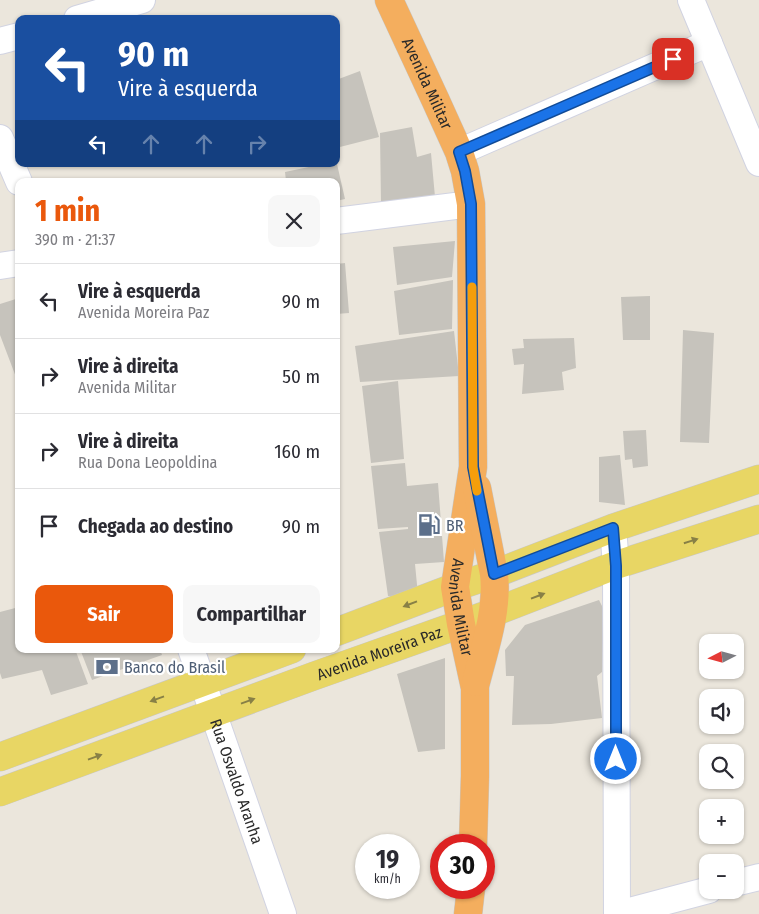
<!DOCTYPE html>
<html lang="pt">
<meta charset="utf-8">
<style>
:root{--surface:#fff;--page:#f7f7f7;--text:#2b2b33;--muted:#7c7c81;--line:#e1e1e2;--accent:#ea580c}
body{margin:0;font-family:"Fira Sans Condensed",sans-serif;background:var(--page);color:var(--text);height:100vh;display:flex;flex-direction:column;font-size:19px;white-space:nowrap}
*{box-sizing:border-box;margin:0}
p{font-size:16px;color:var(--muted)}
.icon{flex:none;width:28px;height:28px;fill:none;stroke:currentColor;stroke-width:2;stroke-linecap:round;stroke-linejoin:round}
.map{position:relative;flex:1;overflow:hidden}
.sheet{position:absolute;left:15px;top:178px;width:325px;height:475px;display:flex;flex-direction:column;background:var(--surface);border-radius:10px;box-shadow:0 1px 4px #0004}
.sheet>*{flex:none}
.banner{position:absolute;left:15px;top:15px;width:325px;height:152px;border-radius:10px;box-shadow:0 1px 4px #0004;background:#1a4fa0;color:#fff;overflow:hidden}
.needle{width:32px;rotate:264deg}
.controls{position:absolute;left:699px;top:634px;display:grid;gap:10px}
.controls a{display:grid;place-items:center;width:45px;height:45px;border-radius:10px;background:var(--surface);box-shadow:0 1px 4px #0004;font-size:25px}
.speed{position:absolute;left:355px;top:834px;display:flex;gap:10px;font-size:25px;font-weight:700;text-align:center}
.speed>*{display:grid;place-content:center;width:65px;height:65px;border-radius:50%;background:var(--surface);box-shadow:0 1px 4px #0004;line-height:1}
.speed small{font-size:12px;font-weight:400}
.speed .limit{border:8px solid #d22;background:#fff;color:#111}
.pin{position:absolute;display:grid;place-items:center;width:42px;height:42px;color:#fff;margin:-21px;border-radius:10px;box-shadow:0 2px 8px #0006}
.me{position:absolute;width:55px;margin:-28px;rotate:0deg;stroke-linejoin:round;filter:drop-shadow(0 0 4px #0008)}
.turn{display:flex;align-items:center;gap:18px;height:105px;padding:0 20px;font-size:22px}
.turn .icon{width:65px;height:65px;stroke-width:2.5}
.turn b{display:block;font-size:35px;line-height:42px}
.lanes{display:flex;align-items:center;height:48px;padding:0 20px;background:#0003;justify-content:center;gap:25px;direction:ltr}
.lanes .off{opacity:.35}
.round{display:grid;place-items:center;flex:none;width:52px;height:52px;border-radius:10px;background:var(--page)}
.headline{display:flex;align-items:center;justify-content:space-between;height:85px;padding:0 20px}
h1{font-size:30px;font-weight:700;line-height:38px;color:var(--accent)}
.button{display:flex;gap:10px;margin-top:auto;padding:10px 20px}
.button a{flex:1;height:58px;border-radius:10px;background:var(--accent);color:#fff;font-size:20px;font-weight:700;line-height:58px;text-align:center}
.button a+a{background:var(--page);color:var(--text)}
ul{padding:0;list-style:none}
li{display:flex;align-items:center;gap:15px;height:75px;padding:0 20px;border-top:1px solid var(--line)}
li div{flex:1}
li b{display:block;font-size:19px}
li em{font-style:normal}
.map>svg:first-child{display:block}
.building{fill:#c6c3bc}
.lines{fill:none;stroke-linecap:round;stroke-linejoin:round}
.minor-casing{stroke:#d1d3e1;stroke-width:28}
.major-casing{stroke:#c7c7c7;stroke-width:29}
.highway-casing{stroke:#c7c7c7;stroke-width:29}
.minor{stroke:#fff;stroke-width:26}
.major{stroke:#e8d664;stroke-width:28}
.highway{stroke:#f4ae5e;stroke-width:28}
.oneway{fill:#888046}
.route-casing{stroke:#114b97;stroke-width:12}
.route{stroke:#1a73e8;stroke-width:9}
.slow{stroke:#f59e0b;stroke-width:9}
.labels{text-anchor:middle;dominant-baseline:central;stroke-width:4.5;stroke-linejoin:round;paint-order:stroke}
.street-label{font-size:16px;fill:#292929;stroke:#fff}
.service-label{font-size:16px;fill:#4e5e75;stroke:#fff;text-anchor:start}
</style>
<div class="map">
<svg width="759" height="914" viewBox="0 0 759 914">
<rect width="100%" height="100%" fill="#ebe6dc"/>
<path class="building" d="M360 71 379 137 336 148V80Z
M412 127 417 157 431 153 435 197 381 204 380 133Z
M323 164H337L345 199 336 201V181H286L285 172Z
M455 241 452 277 397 285 393 247Z
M345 263 349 313 336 314V264Z
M453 280 452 329 399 335 394 291Z
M650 296V340H623L621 297Z
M19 298V385L0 335V304Z
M683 330 714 333 709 443 680 442Z
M454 331 459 376 360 382 355 346Z
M574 338 576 368 562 372 564 390 522 394 524 364 514 365 512 349 524 348 523 339Z
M398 381 404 459 371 463 362 386Z
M646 430 648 466 633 468 632 459 625 460 623 431Z
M620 455 625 505 599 502V457Z
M405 463 407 486 438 483 444 562 415 564 418 595 388 596 379 532 408 529V527L378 529 371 466Z
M599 600 604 610 602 672 597 676 602 718 551 724 512 725 514 676H506L505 650 525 625Z
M19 607V649H75L88 684 51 695 42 670 2 679 0 673V612Z
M80 649H160L162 655 92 680Z
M445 658V749L418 752 397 674Z"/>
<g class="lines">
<defs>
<g id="minor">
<path d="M691 0 759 163"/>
<path d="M77 19 142 0"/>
<path d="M0 41 19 36"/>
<path d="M0 138 19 182"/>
<path d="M459 152 709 43"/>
<path d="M336 221 471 204"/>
<path d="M0 266 19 263"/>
<path d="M613 528 616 565 617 914"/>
<path id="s1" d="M191 649 283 914"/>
<path d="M735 883 759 877"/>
<path d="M618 914 709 890"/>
</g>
<g id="major">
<path d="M336 632 455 587 494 574 613 528 759 479"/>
<path d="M0 757 292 649"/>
<path id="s2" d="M0 792 314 676 492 613 616 565 759 519"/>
</g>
<g id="highway">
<path id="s3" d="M389 0 435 99 459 152 465 171 471 204 473 467 455 587 461 624 475 688V776L473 845"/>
<path d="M476 682C485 647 498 610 494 574L477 488"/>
<path d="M468 914 471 888"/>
</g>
</defs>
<use href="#minor" class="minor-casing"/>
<use href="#major" class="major-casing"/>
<use href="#highway" class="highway-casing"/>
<use href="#minor" class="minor"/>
<use href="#major" class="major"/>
<use href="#highway" class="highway"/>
</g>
<defs><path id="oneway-solid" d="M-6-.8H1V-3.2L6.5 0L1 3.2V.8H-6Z" transform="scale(1.25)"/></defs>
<g class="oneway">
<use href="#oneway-solid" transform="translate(691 541) rotate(-18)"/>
<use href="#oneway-solid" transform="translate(538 596) rotate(-21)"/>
<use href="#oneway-solid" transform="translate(410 604) rotate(159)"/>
<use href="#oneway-solid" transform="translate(157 699) rotate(160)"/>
<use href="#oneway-solid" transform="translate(248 701) rotate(-20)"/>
<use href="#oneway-solid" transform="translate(95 757) rotate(-20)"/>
</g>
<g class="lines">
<defs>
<path id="route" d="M616 759V566L613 528 494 574 473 467 471 204 465 171 459 152 673 59"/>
</defs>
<use href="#route" class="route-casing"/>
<use href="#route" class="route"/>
<path class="slow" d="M472 287 473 467 477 491"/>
</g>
<defs>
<symbol id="fuel-bare" viewBox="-9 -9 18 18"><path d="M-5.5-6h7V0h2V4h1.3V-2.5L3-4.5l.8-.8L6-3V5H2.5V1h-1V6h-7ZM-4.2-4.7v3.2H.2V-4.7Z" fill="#5c6f8a" stroke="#fff" stroke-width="2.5" paint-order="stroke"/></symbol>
<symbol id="bank-bare" viewBox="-9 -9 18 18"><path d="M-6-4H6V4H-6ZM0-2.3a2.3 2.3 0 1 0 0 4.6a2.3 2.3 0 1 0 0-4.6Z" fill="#5c6f8a" stroke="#fff" stroke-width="2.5" paint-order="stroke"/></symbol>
</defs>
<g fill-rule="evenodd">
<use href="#fuel-bare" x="413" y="509" width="32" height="32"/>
<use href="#bank-bare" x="91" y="651" width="32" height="32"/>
</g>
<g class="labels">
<g class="street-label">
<text stroke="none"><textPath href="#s3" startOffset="92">Avenida Militar</textPath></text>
<text stroke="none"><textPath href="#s3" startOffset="626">Avenida Militar</textPath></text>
<text stroke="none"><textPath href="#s2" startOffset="404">Avenida Moreira Paz</textPath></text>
<text stroke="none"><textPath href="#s1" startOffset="140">Rua Osvaldo Aranha</textPath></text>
</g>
<g class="service-label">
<text x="446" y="525">BR</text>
<text x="124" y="667">Banco do Brasil</text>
</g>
</g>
</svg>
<div class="controls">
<a><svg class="needle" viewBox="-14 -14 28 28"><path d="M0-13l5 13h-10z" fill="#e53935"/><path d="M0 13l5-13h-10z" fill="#7c7c81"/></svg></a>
<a><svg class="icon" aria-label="sound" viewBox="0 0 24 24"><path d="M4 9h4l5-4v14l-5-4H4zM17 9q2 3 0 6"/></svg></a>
<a><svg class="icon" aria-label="search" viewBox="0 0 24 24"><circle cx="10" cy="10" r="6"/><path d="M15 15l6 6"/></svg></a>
<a>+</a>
<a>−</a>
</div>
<div class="speed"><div>19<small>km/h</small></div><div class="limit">30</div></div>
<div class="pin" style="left:673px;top:59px;background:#d93025"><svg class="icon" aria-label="arrive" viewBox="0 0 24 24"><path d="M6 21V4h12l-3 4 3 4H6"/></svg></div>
<svg class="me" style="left:616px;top:759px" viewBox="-20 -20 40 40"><circle r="17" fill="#1a73e8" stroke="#fff" stroke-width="3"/><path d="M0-11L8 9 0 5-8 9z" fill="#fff"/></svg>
<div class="banner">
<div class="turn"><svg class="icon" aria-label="left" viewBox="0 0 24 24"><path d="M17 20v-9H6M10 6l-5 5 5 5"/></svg><div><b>90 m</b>Vire à esquerda</div></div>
<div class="lanes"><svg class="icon" aria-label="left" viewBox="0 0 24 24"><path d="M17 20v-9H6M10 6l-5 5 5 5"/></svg><svg class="icon off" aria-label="ahead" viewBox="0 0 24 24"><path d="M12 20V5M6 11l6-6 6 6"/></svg><svg class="icon off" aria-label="ahead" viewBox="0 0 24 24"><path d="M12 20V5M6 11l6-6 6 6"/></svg><svg class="icon off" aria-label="right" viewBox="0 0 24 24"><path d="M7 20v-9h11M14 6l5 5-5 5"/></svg></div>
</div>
<section class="sheet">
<div class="headline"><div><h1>1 min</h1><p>390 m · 21:37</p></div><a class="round"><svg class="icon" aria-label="close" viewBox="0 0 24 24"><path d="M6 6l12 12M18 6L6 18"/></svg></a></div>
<ul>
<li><svg class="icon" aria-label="left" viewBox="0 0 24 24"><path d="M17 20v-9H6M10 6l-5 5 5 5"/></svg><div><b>Vire à esquerda</b><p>Avenida Moreira Paz</p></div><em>90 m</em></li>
<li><svg class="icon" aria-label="right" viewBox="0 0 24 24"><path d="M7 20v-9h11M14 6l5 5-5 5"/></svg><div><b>Vire à direita</b><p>Avenida Militar</p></div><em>50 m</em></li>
<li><svg class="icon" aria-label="right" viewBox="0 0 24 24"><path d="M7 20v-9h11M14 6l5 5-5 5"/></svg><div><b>Vire à direita</b><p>Rua Dona Leopoldina</p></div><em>160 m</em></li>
<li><svg class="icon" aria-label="arrive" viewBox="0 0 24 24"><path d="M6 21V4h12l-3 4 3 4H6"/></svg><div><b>Chegada ao destino</b></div><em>90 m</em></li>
</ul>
<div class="button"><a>Sair</a><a>Compartilhar</a></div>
</section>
</div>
